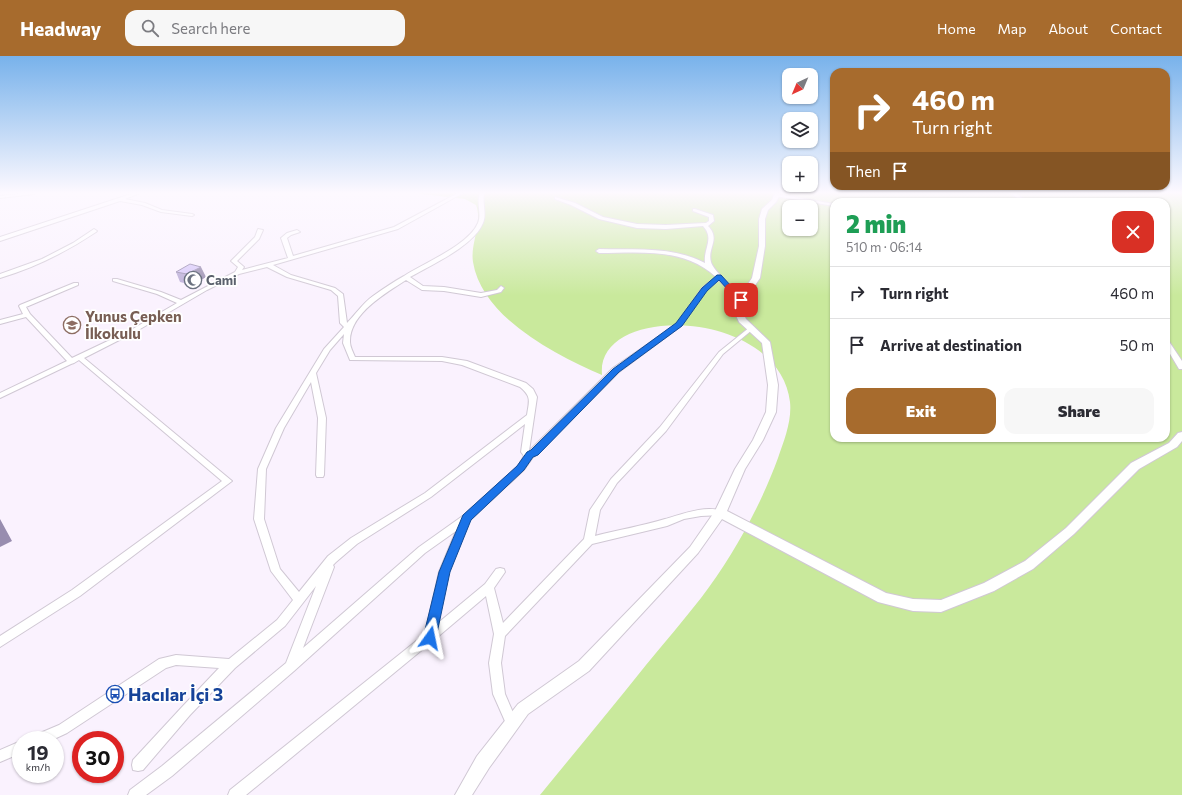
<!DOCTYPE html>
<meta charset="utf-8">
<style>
:root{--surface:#fff;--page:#f7f7f7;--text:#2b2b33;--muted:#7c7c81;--line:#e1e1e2;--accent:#a76b2d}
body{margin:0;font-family:Commissioner,sans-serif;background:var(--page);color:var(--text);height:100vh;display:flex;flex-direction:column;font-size:15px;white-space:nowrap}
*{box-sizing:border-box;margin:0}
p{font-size:13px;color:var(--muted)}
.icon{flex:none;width:22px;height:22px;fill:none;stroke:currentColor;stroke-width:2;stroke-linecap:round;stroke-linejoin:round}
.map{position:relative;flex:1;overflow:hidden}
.side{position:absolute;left:830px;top:142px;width:340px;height:244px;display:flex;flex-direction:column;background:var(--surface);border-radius:12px;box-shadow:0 1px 3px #0004}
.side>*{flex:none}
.guide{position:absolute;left:830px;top:12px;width:340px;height:122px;border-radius:12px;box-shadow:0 1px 3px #0004;background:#a76b2d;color:#fff;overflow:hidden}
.needle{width:26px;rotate:224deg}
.controls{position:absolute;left:782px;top:12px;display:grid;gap:8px}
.controls a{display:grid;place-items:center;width:36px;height:36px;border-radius:8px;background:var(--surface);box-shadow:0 1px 3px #0004;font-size:20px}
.speed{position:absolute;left:12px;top:675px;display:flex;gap:8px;font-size:20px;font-weight:700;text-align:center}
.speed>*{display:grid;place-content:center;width:52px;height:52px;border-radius:50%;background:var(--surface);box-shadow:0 1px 3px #0004;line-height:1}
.speed small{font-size:10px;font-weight:400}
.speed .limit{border:6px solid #d22;background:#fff;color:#111}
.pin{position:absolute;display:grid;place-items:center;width:34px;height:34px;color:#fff;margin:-17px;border-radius:8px;box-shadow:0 2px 6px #0006}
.me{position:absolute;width:44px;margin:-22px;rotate:12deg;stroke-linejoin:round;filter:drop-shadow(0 0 3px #0008)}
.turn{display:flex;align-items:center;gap:14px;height:84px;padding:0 16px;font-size:18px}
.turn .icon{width:52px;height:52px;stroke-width:2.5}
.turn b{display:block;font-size:28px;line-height:34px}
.then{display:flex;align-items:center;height:38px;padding:0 16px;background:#0003;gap:8px;font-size:15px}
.round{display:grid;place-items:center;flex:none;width:42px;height:42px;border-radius:12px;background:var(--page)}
.summary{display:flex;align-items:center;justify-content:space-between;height:68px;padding:0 16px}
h1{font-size:24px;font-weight:800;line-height:30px;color:#1e9e55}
.button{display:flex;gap:8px;margin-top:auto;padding:8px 16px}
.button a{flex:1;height:46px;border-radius:12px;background:var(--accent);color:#fff;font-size:16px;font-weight:800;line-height:46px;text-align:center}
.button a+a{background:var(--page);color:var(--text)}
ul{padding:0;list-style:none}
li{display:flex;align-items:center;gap:12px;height:52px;padding:0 16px;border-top:1px solid var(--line)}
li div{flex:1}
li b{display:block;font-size:15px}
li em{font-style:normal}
header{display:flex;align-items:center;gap:24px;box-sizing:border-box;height:56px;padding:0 20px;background:var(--accent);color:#fff}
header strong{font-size:19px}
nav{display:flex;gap:22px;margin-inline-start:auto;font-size:14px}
.search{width:280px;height:36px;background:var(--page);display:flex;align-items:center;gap:10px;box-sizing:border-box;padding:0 14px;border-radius:12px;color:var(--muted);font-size:15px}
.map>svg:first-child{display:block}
.green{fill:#c9e99c;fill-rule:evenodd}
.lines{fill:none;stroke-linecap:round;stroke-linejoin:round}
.minor-casing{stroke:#d0c8d4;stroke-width:2}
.tertiary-casing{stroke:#d0c8d4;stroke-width:2}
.minor{fill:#fff;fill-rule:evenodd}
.tertiary{fill:#fff;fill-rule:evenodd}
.wall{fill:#bbaed7}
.shaded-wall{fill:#988daf}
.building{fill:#d9cafa;stroke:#988daf}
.route{fill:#1a73e8;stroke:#114b97}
.labels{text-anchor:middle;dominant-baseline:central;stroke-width:3.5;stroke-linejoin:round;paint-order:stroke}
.far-worship-label{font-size:13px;font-weight:bold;fill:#5b616d;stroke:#fff;text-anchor:start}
.education-label{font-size:15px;font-weight:bold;fill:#785e54;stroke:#fff;text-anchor:start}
.near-transit-label{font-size:18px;font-weight:bold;fill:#164399;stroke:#fff;text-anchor:start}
</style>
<header>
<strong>Headway</strong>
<div class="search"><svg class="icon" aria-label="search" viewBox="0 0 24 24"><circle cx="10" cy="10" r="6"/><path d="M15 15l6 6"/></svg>Search here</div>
<nav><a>Home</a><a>Map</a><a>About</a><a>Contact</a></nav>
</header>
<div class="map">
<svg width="1182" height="739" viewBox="0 0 1182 739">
<rect width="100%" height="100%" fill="#faf2fe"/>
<path class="green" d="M413 137H1182V739H540C575 696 611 653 646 609 664 587 683 565 701 542 733 500 760 451 778 402 784 385 792 365 790 346 779 252 595 246 602 319 556 299 482 262 473 206 470 188 483 166 476 149L465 143ZM834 146H1166V382H834ZM789 151H811V173H789Z"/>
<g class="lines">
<defs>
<path id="minor" d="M25 137H36L34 138 0 142V140Z
M134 137H140L125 143 145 147 162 154 192 158 194 159 192 160 161 156 142 149 120 145 0 185V181Z
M458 137H463L398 173 273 209 291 219 335 232 343 238 347 267C355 259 363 247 373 240 383 233 393 226 404 220 424 207 469 189 478 167 482 157 476 147 480 137H484C482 147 487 158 483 167 474 190 431 209 410 221L423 230 444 231 481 237 497 234 501 230 504 232 501 236 481 241 444 235 422 234 406 224C386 237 349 258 350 286 350 291 353 296 355 301H442L467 305 526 327 533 333 537 341 529 395 613 312 677 268 702 232 716 221C684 191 639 197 599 197L596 195 599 193C635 194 673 190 705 207 703 192 715 183 703 170L666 173 637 172 599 163 571 149 555 143V141L575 147 603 161 637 168 666 169 706 167 709 165V161L693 155V153H695L713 159 714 165 708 170C721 183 707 192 711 206 713 215 737 235 744 244L743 245H739L719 224 706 234 681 270 619 316 535 400 533 401 524 414 469 465 449 516 438 567 485 528 496 513 500 512 504 513 505 516 494 532 503 567 584 483 590 454 611 423 660 371 719 296 750 271 753 273 752 274 723 298 666 375 617 427 600 454 595 480C618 474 642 470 665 463 683 458 704 449 723 455L725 457 723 459 701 460 684 463 667 470 592 488 505 580 501 607 505 638 518 668 516 672 512 674 508 672 493 638 489 607 494 578 486 540 434 584 246 739H228L230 734 425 578 439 516 456 475 425 497 294 615 172 720 146 739H128L130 734 162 710 286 607 316 530 285 570 235 612 190 659 143 714 138 715 133 714 132 709 133 704 182 651 219 612 176 609 166 612 67 677 52 684H31L33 680 59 669 159 603 176 599 229 603 277 564 293 544 271 515 254 463 258 413 276 372 324 293 344 271 340 267 338 240 331 234 287 221 267 211 239 218 207 234 135 276 84 302 232 425 80 540 0 591V580L72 534 222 425 79 304 74 307 71 308 0 342V337L67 305 26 261 0 268V264L23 258 19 250 20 249 74 227H78V229L26 251 30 258 72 302 131 274 177 247 157 238 113 225V223H117L161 236 181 244 235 216 238 211 231 205 255 181 258 173 263 174 259 183 237 205 244 211 242 214 288 202 281 182 287 177 297 174 300 176 291 179 287 182 293 200 394 171ZM344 278 343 287 350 304 442 305 462 309 520 331C532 341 529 345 527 359L425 437 351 482 328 500 299 536 280 513 264 463 266 413 284 372 311 326 318 362 316 419 317 421H323L324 419 326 362 316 317 330 294ZM525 368 521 396 524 400 518 410 464 459 419 491 303 592 334 511 333 509 336 506 357 488 431 441Z
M1010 137H1015L1028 146H1023Z
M777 138 834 148V150L775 140V139Z
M94 173 97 175 96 176C66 196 34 212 0 222V218L42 203 73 187Z
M1166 283 1168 284 1182 305V313H1179L1166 291Z
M21 685V697L0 706V694Z"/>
<path id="tertiary" d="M775 137H781L776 146 768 154 765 163V190L760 222 745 244 742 255 746 263 770 286 778 329 776 356 763 384 745 413 727 455 886 537 913 543 941 544 984 527 1025 505 1066 472 1131 407 1169 387 1178 377 1182 376V385L1177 391 1139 413 1074 478 1033 513 994 535 941 556 913 555 878 546 722 463 698 497 589 615 528 658 489 712 472 739H455L477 700 518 648 579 605 690 491 715 455 735 413 753 384 766 356 768 329 762 287 739 266 734 255 737 244 752 222 759 190V163L762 153 772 144Z"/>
</defs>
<use href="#minor" class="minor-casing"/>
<use href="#tertiary" class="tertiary-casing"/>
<use href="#minor" class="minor"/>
<use href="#tertiary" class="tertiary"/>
</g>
<path class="wall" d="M176 216 206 221 192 229 180 226Z"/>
<path class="shaded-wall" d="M201 211 206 221 192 229 187 218Z
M0 463 12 485 0 491Z"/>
<path class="building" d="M190 208 201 211 187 218 176 216Z"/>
<linearGradient id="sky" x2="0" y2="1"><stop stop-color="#78b2eb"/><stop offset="0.57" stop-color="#fdf9ff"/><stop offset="1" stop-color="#fdf9ff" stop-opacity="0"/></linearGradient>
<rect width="1182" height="240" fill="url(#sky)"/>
<path class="route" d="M717 219H721L743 243V245H738L719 224 707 235 682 270 619 316 538 399 533 401 524 414 471 464 450 516 436 582 434 585 430 587 425 585 423 582 439 516 463 459 517 410 527 396 531 394 613 313 676 267 702 232Z"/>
<defs>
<symbol id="mosque-ring" viewBox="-11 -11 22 22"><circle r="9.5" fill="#fff" stroke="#6b7280" stroke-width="1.5"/><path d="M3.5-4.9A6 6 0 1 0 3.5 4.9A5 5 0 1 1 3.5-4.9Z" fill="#6b7280"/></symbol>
<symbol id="school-ring" viewBox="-11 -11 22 22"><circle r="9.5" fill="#fff" stroke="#8d6e63" stroke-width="1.5"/><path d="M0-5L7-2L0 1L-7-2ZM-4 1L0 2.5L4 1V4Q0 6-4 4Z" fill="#8d6e63"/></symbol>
<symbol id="bus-ring" viewBox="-11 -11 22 22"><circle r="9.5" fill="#fff" stroke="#1a4fb4" stroke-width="1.5"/><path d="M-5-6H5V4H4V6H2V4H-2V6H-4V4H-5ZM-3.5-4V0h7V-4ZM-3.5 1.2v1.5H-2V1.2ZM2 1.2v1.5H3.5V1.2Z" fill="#1a4fb4"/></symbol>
</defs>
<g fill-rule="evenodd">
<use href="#mosque-ring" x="183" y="214" width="20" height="20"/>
<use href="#school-ring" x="62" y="259" width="20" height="20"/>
<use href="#bus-ring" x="105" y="628" width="20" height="20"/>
</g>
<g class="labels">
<g class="far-worship-label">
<text x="206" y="224">Cami</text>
</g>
<g class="education-label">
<text x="85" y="260">Yunus Çepken<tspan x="85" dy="17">İlkokulu</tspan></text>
</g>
<g class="near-transit-label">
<text x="128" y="638">Hacılar İçi 3</text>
</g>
</g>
</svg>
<div class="controls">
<a><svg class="needle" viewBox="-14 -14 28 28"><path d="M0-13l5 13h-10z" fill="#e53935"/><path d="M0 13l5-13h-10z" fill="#7c7c81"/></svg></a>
<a><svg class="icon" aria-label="layers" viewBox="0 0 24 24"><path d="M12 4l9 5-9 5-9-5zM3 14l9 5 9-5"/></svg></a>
<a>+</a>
<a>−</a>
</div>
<div class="speed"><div>19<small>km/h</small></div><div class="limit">30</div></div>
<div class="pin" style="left:741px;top:244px;background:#d93025"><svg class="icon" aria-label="arrive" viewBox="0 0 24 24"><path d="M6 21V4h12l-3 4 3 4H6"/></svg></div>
<svg class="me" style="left:430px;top:582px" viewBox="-20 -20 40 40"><path d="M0-17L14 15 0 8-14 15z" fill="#1a73e8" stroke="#fff" stroke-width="4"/></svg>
<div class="guide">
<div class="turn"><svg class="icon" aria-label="right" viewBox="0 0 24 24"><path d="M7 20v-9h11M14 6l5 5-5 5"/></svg><div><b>460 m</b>Turn right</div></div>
<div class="then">Then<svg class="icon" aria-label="arrive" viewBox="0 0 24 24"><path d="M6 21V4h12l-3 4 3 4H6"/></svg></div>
</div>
<section class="side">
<div class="summary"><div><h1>2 min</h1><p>510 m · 06:14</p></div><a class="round" style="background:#d93025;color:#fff"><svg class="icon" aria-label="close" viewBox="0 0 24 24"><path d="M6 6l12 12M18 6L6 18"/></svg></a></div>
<ul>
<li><svg class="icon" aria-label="right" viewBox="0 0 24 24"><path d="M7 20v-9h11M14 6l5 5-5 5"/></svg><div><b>Turn right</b></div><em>460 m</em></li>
<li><svg class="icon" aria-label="arrive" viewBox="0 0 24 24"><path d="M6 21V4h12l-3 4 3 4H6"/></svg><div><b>Arrive at destination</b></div><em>50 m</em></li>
</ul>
<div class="button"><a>Exit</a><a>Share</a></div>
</section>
</div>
